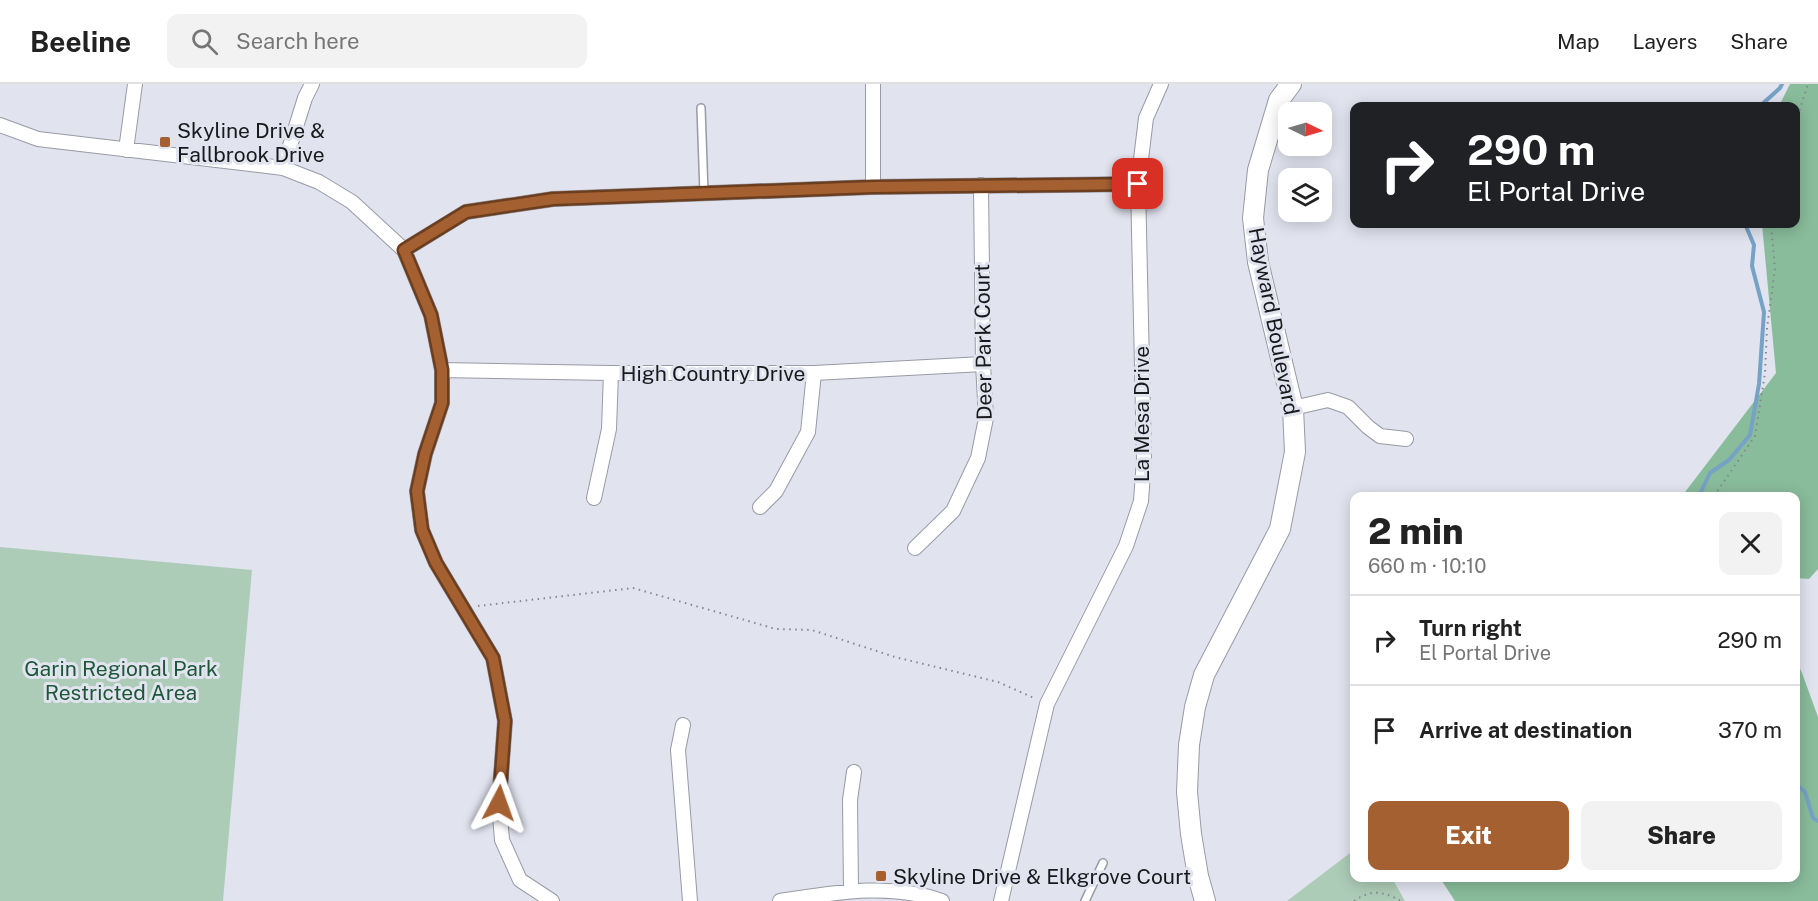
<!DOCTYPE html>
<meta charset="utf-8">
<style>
:root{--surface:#fff;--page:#f2f2f2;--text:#222;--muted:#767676;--line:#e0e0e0;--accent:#a46031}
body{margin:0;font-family:"Public Sans",sans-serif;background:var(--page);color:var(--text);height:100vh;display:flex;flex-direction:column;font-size:22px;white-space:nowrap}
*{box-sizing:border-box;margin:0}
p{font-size:20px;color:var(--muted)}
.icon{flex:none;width:33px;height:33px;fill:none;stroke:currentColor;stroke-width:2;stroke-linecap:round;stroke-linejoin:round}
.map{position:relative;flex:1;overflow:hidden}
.drawer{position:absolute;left:1350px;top:408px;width:450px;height:390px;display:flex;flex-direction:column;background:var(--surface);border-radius:12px;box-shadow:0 3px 15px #0003}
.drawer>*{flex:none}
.guide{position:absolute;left:1350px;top:18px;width:450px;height:126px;border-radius:12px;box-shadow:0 3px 15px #0003;background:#202124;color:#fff;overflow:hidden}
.needle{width:39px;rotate:95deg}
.fabs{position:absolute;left:1278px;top:18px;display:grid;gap:12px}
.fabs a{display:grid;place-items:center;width:54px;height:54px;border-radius:12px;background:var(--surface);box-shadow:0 3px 15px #0003;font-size:30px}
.pin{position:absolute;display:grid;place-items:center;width:51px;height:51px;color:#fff;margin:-26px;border-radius:12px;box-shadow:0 3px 9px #0006}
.me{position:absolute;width:66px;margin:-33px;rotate:4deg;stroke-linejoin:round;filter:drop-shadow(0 0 4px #0008)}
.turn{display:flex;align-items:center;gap:21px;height:126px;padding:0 18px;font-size:27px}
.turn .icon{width:78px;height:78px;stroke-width:2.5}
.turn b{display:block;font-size:42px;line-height:51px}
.round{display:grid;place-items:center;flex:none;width:63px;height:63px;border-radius:12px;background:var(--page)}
.summary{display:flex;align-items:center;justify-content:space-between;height:102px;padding:0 18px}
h1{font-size:36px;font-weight:800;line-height:45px}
.primary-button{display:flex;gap:12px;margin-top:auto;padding:12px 18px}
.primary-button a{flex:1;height:69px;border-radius:12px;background:var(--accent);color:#fff;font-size:24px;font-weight:800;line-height:69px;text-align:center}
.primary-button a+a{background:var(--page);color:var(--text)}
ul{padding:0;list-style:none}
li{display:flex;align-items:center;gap:18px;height:90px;padding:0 18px;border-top:2px solid var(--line)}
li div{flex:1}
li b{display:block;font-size:22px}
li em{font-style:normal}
header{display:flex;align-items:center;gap:36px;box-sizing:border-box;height:84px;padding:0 30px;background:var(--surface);border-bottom:2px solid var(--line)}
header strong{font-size:28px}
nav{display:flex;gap:33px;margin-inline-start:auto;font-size:21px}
.search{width:420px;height:54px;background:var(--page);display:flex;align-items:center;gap:15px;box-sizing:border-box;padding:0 21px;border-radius:12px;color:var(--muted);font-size:22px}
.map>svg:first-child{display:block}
.green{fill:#adccb7}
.forest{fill:#89bc9b}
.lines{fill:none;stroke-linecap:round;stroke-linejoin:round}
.stream{stroke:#76a2c6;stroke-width:4}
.service-casing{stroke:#989aa5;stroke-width:10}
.minor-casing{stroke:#989aa5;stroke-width:16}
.secondary-casing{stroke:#989aa5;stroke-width:22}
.path{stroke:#85878f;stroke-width:2;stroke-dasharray:1.5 4.5;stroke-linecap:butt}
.service{stroke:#fff;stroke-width:7}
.minor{stroke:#fff;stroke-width:14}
.secondary{stroke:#fff;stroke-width:20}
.route-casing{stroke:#6b3e20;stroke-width:15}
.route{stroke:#a46031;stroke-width:10}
.poi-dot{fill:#a46031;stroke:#e1e3ef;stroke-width:2}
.labels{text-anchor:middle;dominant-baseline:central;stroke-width:6;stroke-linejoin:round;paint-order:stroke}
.poi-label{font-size:21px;fill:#18191c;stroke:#e1e3ef;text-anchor:start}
.street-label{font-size:21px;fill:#18191c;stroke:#e1e3ef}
.park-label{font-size:21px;fill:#1c5737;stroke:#e1e3ef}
</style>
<header>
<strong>Beeline</strong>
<div class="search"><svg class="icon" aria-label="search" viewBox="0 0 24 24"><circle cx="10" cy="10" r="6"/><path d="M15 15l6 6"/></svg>Search here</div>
<nav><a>Map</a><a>Layers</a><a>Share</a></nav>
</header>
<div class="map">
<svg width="1818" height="817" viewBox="0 0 1818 817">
<rect width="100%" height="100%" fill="#e1e3ef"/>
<path class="green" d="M0 463 252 486 223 817H0Z
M1350 769 1352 772 1354 770V794H1392L1405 817H1287Z"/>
<path class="forest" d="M1790 0H1818V485L1809 495 1796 494V412H1682L1776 289 1762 140H1796V22H1779Z
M1796 576 1802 589 1818 633V817H1455L1440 794H1796Z"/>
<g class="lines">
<path class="stream" d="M1760 22 1780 4 1782 0
M1699 412 1710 389 1729 376 1750 351 1759 300 1764 228 1752 182 1754 161 1745 140
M1796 700 1805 708 1813 734 1818 737"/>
<defs>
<path id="service" d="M701 24 704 109
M1085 817 1103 779"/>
<path id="minor" d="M873 0V103
M0 41 38 55 283 84 319 98 352 118 404 166 431 231 442 286V319L425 370 417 407 422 446 436 479 493 574 505 637 499 719 502 756 520 796 552 817
M126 66 135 0
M283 84 305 14 312 0
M404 166 466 128 553 115 873 103 1138 100
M442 286 611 289H814L983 280
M1293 324 1328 316 1348 323 1368 343 1380 352 1406 355
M594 414 609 345 611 289
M760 423 776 407 808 348 814 289
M915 464 953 427 978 374 986 334 983 280 981 101
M683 641 678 666 690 817
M851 807 850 716 854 688
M780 817C834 809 888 798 942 817
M1001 817 1047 620 1126 462 1141 417 1144 375 1138 100 1146 34 1161 0"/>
<path id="secondary" d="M1205 817 1198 792 1191 750 1187 708 1189 661 1195 623 1204 591 1280 445 1295 368 1293 324 1258 178 1253 134 1258 86 1279 16 1291 0"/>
</defs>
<use href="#service" class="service-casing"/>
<use href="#minor" class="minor-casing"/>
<use href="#secondary" class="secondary-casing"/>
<path class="path" d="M1796 31 1799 28 1808 0
M1714 412 1755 352 1765 289 1767 244 1775 185 1771 140
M478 522 633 504 776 545 812 546 895 573 998 598 1034 614
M1354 817C1372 805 1382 807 1401 817"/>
<use href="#service" class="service"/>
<use href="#minor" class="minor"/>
<use href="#secondary" class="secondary"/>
</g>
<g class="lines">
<defs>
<path id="route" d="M499 719 505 637 493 574 436 479 422 446 417 407 425 370 442 319V286L431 231 404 166 466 128 553 115 873 103 1138 100"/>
</defs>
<use href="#route" class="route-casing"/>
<use href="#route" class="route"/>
</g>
<g class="poi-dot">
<rect x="159" y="52" width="12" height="12" rx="3"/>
<rect x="875" y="786" width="12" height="12" rx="3"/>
</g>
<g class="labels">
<g class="poi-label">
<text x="177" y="46">Skyline Drive &amp;<tspan x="177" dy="24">Fallbrook Drive</tspan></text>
<text x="893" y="792">Skyline Drive &amp; Elkgrove Court</text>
</g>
<g class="street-label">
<text transform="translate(1274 237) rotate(79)">Hayward Boulevard</text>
<text transform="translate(983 258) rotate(-91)">Deer Park Court</text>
<text x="713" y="289">High Country Drive</text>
<text transform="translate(1141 330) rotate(-90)">La Mesa Drive</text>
</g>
<g class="park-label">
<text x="121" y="584">Garin Regional Park<tspan x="121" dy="24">Restricted Area</tspan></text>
</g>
</g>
</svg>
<div class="fabs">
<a><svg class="needle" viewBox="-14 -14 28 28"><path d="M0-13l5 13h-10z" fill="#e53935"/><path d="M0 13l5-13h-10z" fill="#767676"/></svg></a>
<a><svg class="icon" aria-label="layers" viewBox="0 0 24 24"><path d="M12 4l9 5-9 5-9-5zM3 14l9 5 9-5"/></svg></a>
</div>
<div class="pin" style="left:1138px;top:100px;background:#d93025"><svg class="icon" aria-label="arrive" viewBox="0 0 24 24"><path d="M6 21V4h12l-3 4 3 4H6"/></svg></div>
<svg class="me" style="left:499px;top:719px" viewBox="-20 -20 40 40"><path d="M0-17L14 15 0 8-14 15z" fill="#a46031" stroke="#fff" stroke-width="4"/></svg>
<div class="guide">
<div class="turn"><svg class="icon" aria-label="right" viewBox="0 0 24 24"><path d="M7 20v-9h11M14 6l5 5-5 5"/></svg><div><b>290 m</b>El Portal Drive</div></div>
</div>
<section class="drawer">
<div class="summary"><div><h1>2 min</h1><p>660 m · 10:10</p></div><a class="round"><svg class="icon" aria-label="close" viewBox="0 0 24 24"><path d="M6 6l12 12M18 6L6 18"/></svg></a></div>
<ul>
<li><svg class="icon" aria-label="right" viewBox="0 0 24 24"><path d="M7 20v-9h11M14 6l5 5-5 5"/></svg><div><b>Turn right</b><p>El Portal Drive</p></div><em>290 m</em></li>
<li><svg class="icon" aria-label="arrive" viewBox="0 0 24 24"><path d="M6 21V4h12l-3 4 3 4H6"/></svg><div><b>Arrive at destination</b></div><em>370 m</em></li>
</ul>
<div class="primary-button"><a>Exit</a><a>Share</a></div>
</section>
</div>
